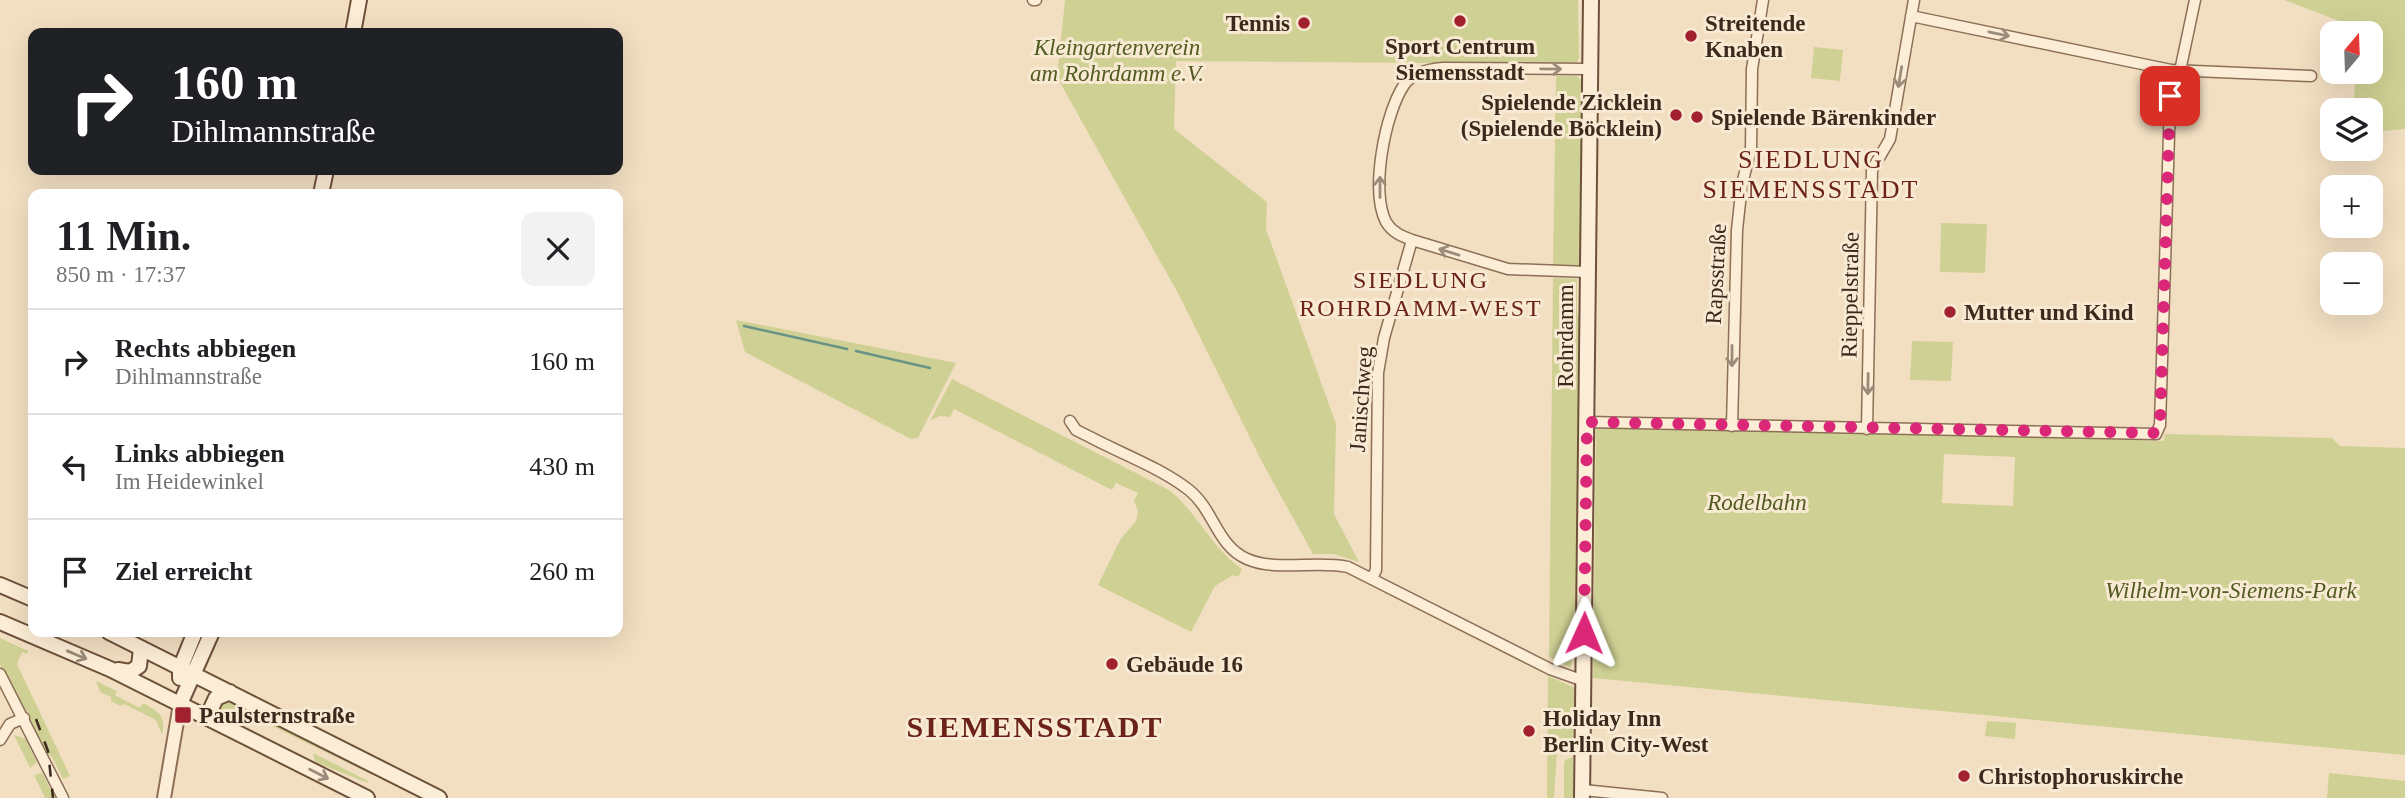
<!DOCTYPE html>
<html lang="de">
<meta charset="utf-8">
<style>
:root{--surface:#fff;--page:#f2f2f2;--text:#202124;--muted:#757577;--line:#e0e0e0}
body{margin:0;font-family:Georgia,serif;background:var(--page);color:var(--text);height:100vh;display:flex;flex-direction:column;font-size:26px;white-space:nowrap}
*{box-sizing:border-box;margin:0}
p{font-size:23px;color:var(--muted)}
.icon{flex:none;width:38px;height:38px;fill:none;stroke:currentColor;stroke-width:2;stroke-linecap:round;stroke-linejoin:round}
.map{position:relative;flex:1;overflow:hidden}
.sheet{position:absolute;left:28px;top:189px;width:595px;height:448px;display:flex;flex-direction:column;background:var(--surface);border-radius:14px;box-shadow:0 7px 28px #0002}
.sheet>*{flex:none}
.hud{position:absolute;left:28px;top:28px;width:595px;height:147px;border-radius:14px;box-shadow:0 7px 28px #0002;background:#202124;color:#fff;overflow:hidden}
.needle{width:46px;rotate:19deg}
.tools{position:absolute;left:2320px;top:21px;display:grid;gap:14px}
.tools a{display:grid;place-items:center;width:63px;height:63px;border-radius:14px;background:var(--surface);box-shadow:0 7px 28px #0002;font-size:35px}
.pin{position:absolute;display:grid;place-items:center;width:60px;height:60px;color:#fff;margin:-30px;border-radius:14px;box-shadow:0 4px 10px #0006}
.me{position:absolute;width:77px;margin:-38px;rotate:1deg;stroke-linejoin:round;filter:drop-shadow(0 0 5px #0008)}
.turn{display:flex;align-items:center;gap:24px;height:147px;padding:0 28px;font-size:32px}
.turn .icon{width:91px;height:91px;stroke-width:2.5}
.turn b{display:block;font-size:49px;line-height:60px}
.round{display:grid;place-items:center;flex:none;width:74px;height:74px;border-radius:14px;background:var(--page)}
.overview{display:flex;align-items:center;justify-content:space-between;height:119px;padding:0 28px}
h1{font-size:42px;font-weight:700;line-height:52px}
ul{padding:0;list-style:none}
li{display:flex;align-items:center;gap:21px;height:105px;padding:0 28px;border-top:2px solid var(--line)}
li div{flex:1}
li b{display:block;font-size:26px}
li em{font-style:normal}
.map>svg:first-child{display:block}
.green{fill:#cfd194;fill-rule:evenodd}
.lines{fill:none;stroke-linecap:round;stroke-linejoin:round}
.stream{stroke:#6a9385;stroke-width:2.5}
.minor-casing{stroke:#8d6f57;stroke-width:13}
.tertiary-casing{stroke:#8d6f57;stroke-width:16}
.secondary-casing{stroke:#6f503a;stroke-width:18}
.minor{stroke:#fcedd6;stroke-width:10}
.tertiary{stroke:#fcedd6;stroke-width:12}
.secondary{stroke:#fcedd6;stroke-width:14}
.rail{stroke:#3c291d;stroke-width:2.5;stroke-dasharray:12 12;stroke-linecap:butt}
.oneway{stroke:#9c8b7a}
.route{stroke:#db2777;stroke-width:12;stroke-dasharray:0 21.6}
.poi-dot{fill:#a1222e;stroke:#f8ead2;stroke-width:2.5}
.labels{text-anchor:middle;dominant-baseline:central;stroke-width:6;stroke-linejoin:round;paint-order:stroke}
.poi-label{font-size:23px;font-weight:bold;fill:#3c291d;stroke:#f8ead2;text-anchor:start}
.park-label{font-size:23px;font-style:italic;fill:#515a21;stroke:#f8ead2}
.street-label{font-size:23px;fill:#3c291d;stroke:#f8ead2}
.neighbourhood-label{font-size:24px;letter-spacing:2px;fill:#6c2218;stroke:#f8ead2}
.quarter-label{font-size:26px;letter-spacing:2px;fill:#6c2218;stroke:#f8ead2}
.district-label{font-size:30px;font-weight:bold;letter-spacing:2px;fill:#6c2218;stroke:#f8ead2}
</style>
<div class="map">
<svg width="2405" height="798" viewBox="0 0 2405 798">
<rect width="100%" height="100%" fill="#f2dfc2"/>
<path class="green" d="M1065 0H1578L1579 58 1576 64 1176 61 1174 129 1267 202 1266 229 1336 424 1334 514 1359 562 1334 554H1313L1262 462 1180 297 1057 77Z
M2284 0H2405V129L2371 132V110H2353L2356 72H2371V33H2358V28Z
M1814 47 1843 50 1840 81 1811 78Z
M1556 76H1577L1583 81 1581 262 1578 267H1553Z
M1941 223 1987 224 1985 273 1940 272Z
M1553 278 1577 279V310L1581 332 1577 623 1571 668 1549 657Z
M736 320 956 363 918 438 911 439 745 352Z
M1912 341 1953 342 1951 381 1910 380Z
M952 379 1169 490C1198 513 1212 549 1242 569L1238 577 1233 575 1215 586 1191 632 1098 585 1120 540 1136 521 1138 511 1134 501 1138 493 1116 483 1112 490 954 409 950 417 940 416 930 421Z
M1596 424 2164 441 2165 434 2332 438 2340 446 2405 448V755L1593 678ZM1944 454 2015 457 2013 506 1942 503Z
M0 638 28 651 27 654 22 652 17 664 70 776 63 779 52 757 45 752 0 665Z
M1548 676 1576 688 1575 744 1557 752 1554 798H1547Z
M96 681 117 691 115 695 140 708 143 703C159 712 166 715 162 735L156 720 124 704 120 706 111 701V697L100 692Z
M225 700 372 773V775L238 709 217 713 220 703Z
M1987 721 2016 723 2015 739 1985 736Z
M14 735 26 739 37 762 30 768Z
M313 753 368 781V783L315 762Z
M1573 757 1574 798H1564V764L1565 760Z
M42 773 55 798H45L34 775Z
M2329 773 2405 781V798H2327Z"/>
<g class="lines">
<path class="stream" d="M744 326 847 349
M856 351 930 368"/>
<defs>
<path id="minor" d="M1033 0H1036
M1911 16 2171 70 2311 76
M2180 71 2195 0
M1588 272 1508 269 1412 240C1401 236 1392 232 1386 222 1370 191 1385 113 1404 85 1412 73 1430 69 1443 68L1590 69
M1070 421 1076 430 1090 437C1122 454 1161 468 1189 490 1214 510 1217 546 1247 559 1277 572 1316 560 1348 567L1550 669 1584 681
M1587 422 2156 434 2160 425 2171 70
M1732 426 1737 230 1742 184 1751 149 1752 69 1763 0
M1867 429 1872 170 1890 139 1914 0
M1372 578 1376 570 1378 373 1384 338 1412 240
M0 674 63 798
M0 740 10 724 24 718
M1583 790 1662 798"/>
<path id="tertiary" d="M164 798 180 704"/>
<path id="secondary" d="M353 33 359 0
M321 194 326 170
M0 585 33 599
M0 622 110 669 367 798
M109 632 439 798
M118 670 130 672 139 666 141 648
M180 678V669L195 632
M180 704 212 632
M211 719 210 711 216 698 230 692
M1582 798 1591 0"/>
</defs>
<use href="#minor" class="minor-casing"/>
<use href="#tertiary" class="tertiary-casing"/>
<use href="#secondary" class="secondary-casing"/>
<use href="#minor" class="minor"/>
<use href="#tertiary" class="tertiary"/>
<use href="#secondary" class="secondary"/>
<path class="rail" d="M36 719 48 751 53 798"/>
</g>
<defs><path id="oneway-shaft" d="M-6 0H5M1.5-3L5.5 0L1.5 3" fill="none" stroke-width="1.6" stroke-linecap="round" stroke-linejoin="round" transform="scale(1.75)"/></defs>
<g class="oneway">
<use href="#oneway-shaft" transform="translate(1999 34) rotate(12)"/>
<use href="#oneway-shaft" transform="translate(1551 69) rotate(1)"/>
<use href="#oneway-shaft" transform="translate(1900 77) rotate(99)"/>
<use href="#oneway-shaft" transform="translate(1380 187) rotate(-90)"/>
<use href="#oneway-shaft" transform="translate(1449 252) rotate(-163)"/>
<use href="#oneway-shaft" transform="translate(1732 356) rotate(90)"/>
<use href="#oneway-shaft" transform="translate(1868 384) rotate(91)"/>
<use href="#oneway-shaft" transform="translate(77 655) rotate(23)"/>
<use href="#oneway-shaft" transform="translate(319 774) rotate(27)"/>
</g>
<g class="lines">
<path class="route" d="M1584 633 1587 422 2156 433 2160 425 2170 96"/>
</g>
<g class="poi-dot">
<circle cx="1460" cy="21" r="7"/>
<circle cx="1304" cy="23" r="7"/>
<circle cx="1691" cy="36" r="7"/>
<circle cx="1676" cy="115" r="7"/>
<circle cx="1697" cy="117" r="7"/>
<circle cx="1950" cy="312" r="7"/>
<circle cx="1112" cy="664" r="7"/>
<rect x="174" y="706" width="18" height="18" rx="3.5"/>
<circle cx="1529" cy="731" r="7"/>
<circle cx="1964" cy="776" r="7"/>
</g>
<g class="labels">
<g class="poi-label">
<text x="1290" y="23" text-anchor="end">Tennis</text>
<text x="1705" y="23">Streitende<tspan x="1705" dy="26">Knaben</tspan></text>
<text x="1460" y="46" text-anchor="middle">Sport Centrum<tspan x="1460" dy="26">Siemensstadt</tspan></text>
<text x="1662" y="102" text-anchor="end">Spielende Zicklein<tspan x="1662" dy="26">(Spielende Böcklein)</tspan></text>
<text x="1711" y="117">Spielende Bärenkinder</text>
<text x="1964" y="312">Mutter und Kind</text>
<text x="1126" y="664">Gebäude 16</text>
<text x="199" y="715">Paulsternstraße</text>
<text x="1543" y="718">Holiday Inn<tspan x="1543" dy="26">Berlin City-West</tspan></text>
<text x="1978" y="776">Christophoruskirche</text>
</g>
<g class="park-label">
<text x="1117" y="47">Kleingartenverein<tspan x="1117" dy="26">am Rohrdamm e.V.</tspan></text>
<text x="1757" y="502">Rodelbahn</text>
<text x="2231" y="590">Wilhelm-von-Siemens-Park</text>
</g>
<g class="street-label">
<text transform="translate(1716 274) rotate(-87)">Rapsstraße</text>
<text transform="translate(1850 295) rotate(-89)">Rieppelstraße</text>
<text transform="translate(1565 336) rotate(-90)">Rohrdamm</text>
<text transform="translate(1361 399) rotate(-86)">Janischweg</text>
</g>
<g class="neighbourhood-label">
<text x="1421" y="280">SIEDLUNG<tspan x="1421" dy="28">ROHRDAMM-WEST</tspan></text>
</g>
<g class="quarter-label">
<text x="1811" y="159">SIEDLUNG<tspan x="1811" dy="30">SIEMENSSTADT</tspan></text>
</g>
<g class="district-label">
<text x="1035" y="726">SIEMENSSTADT</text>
</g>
</g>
</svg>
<div class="tools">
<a><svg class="needle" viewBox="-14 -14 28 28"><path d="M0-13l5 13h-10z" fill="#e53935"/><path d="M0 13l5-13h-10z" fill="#757577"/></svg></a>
<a><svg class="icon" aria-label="layers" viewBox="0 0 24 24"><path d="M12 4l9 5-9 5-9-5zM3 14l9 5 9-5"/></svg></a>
<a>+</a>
<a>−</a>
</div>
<div class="pin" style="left:2170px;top:96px;background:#d93025"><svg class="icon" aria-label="arrive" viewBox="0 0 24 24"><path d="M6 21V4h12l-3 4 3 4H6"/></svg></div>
<svg class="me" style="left:1584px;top:633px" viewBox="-20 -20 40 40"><path d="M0-17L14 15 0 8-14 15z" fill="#db2777" stroke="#fff" stroke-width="4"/></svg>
<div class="hud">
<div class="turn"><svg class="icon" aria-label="right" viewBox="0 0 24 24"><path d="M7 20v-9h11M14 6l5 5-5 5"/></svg><div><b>160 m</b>Dihlmannstraße</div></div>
</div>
<section class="sheet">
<div class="overview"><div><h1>11 Min.</h1><p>850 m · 17:37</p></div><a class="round"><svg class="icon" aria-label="close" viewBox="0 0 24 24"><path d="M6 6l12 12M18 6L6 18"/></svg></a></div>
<ul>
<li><svg class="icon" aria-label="right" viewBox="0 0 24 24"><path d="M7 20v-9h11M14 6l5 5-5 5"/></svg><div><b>Rechts abbiegen</b><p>Dihlmannstraße</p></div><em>160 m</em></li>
<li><svg class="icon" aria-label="left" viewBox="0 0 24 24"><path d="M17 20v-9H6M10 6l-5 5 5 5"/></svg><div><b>Links abbiegen</b><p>Im Heidewinkel</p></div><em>430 m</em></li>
<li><svg class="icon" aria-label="arrive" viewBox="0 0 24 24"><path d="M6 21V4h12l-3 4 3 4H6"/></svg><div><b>Ziel erreicht</b></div><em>260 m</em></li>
</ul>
</section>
</div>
